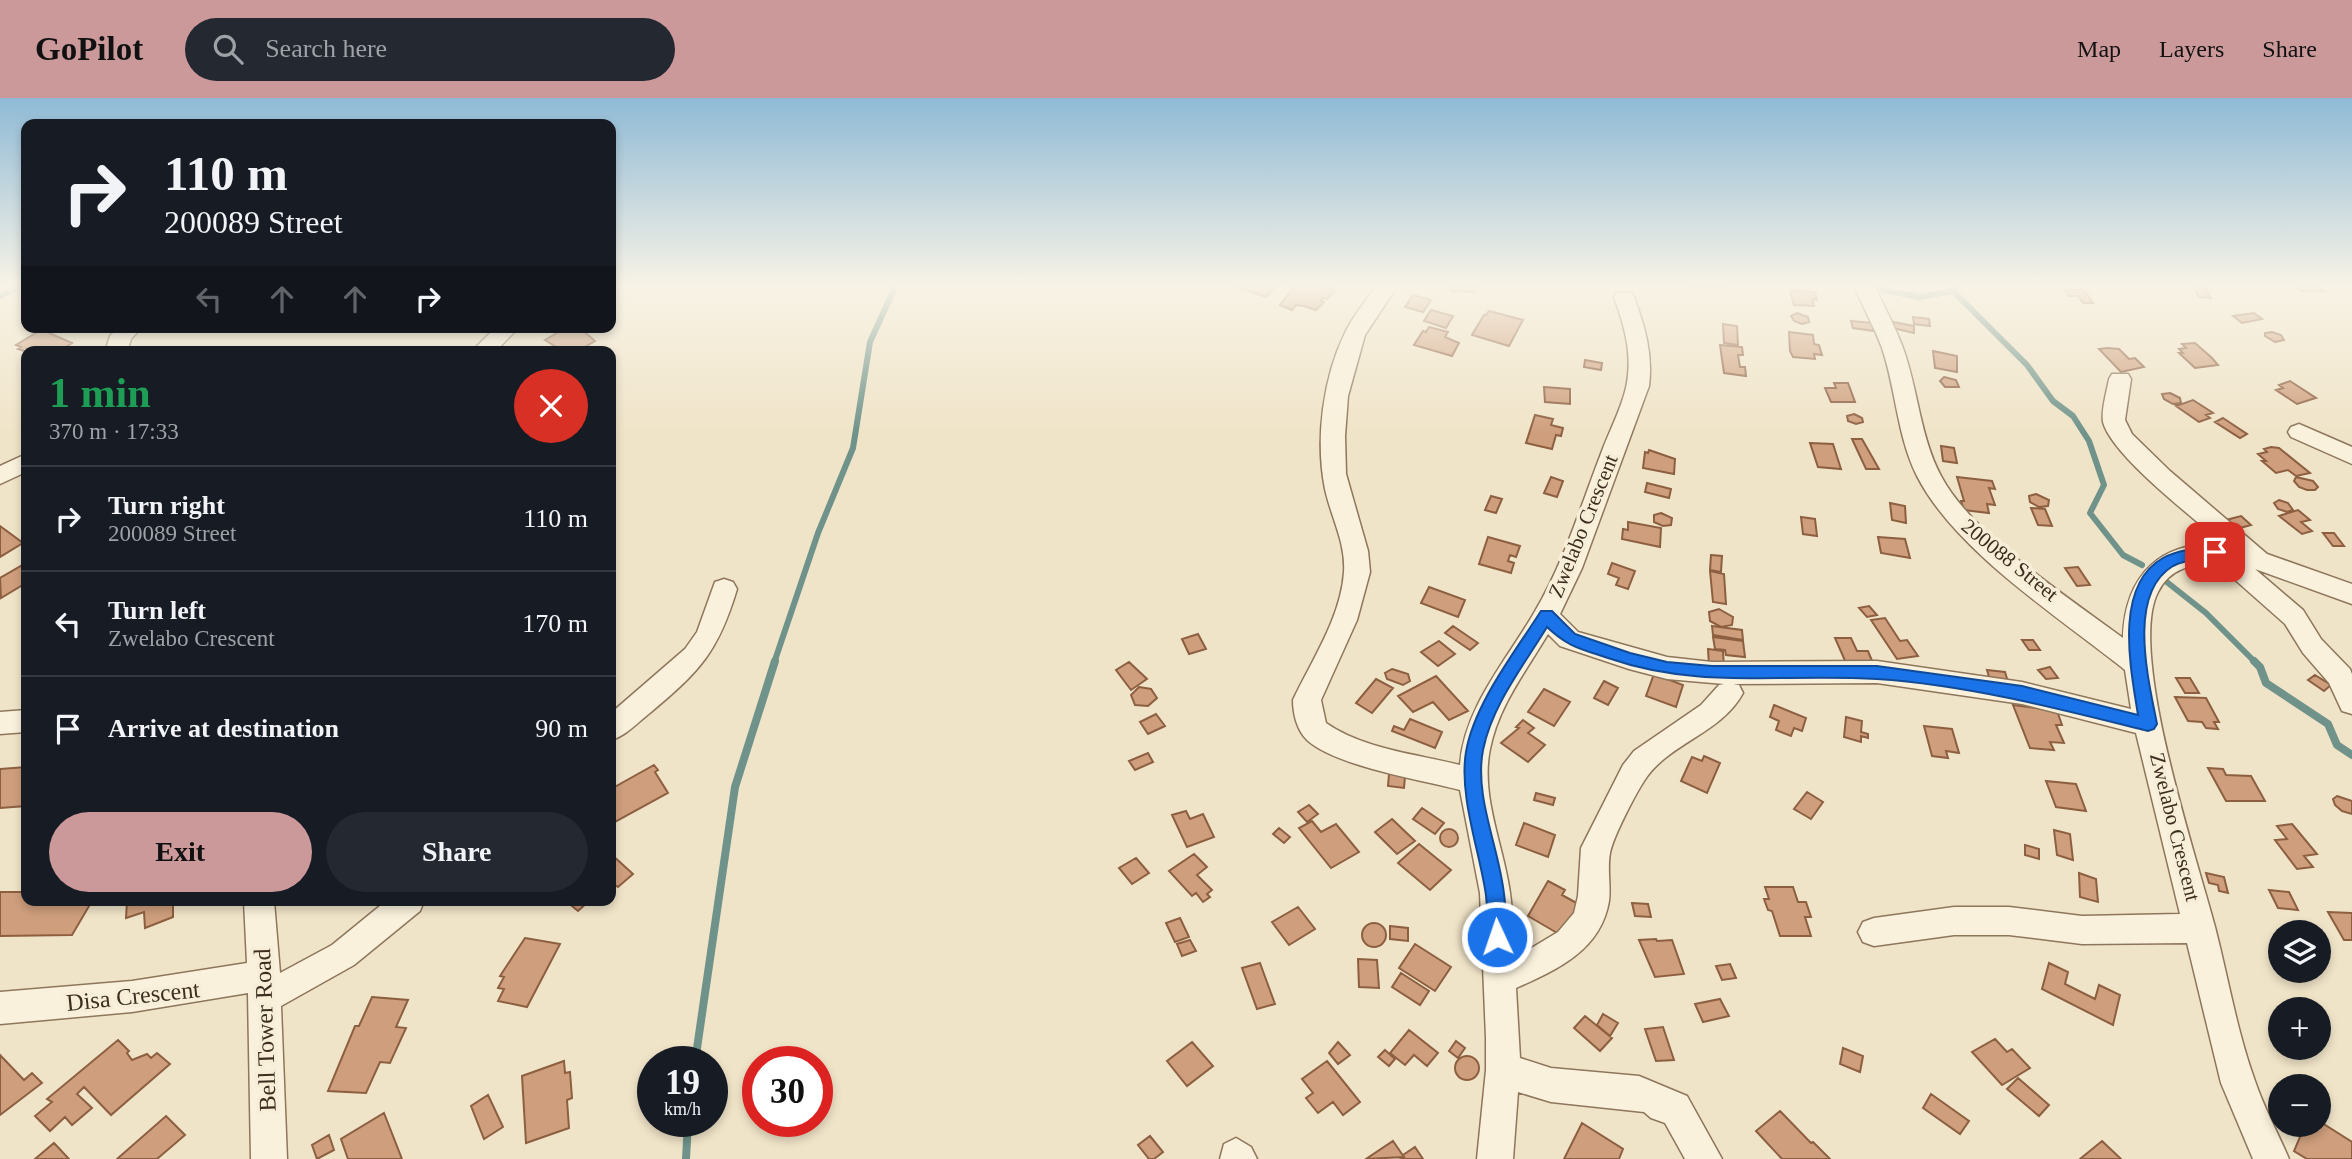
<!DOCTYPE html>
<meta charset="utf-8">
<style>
:root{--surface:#171b24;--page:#242831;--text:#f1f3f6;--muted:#9ea1a6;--line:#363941;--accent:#cc999b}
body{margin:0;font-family:Georgia,serif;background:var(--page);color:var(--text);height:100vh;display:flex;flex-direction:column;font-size:26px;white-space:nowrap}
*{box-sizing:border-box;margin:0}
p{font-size:23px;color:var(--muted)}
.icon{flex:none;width:38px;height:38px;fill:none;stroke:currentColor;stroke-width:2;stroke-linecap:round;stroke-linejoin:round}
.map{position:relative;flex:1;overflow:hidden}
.side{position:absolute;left:21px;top:248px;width:595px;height:560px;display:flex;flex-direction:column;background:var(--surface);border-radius:14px;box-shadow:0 4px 10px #0003}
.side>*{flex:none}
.hud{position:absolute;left:21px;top:21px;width:595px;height:214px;border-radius:14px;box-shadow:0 4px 10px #0003;background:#171b24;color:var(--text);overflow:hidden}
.buttons{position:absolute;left:2268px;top:822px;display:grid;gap:14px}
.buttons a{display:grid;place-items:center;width:63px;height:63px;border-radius:50%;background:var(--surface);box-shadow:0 4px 10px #0003;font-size:35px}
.speed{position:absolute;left:637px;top:948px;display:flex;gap:14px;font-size:35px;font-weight:700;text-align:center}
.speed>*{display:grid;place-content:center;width:91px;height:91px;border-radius:50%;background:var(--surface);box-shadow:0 4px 10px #0003;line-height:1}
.speed small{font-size:18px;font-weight:400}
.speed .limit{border:10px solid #d22;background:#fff;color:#111}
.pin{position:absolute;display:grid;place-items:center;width:60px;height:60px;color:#fff;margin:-30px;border-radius:14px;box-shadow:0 4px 10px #0006}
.me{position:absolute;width:77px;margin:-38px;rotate:357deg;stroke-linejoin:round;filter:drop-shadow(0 0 5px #0008)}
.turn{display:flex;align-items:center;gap:24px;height:147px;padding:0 28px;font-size:32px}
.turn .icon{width:91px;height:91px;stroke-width:2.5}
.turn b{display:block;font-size:49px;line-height:60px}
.lanes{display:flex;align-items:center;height:66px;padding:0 28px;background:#0003;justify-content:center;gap:35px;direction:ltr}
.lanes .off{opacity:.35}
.round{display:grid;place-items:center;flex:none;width:74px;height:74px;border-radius:37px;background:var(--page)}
.summary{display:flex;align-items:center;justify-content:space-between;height:119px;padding:0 28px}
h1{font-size:42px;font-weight:700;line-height:52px;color:#1e9e55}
.cta{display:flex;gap:14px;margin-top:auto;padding:14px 28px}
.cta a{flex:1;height:80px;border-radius:42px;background:var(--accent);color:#111;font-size:28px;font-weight:700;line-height:80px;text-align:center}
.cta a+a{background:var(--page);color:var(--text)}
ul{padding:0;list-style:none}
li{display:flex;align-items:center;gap:21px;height:105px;padding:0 28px;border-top:2px solid var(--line)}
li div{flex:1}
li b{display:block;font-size:26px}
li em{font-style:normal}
header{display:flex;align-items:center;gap:42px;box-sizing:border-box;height:98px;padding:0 35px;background:var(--accent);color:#111}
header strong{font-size:33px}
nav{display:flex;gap:38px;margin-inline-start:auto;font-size:24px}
.search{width:490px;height:63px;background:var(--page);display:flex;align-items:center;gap:18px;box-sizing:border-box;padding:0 24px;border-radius:38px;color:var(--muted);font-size:26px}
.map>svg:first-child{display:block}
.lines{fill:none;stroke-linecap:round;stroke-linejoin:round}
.stream-far1{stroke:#6f938a;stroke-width:6}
.stream{stroke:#6f938a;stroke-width:8}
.building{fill:#cf9f7d;stroke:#8d5f41;stroke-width:2}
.minor-casing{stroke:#8d765c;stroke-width:3}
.minor{fill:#faf1dc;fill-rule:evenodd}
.route{fill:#1a73e8;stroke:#114b97;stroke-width:2}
.labels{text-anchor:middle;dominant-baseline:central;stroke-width:7;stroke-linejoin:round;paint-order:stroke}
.street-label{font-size:21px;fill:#3d2e20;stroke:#f7eed8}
.near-street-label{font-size:24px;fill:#3d2e20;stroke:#f7eed8}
</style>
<header>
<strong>GoPilot</strong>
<div class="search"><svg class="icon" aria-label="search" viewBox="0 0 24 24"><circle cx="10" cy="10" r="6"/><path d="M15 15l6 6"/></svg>Search here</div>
<nav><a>Map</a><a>Layers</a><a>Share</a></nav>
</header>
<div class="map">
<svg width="2352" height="1061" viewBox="0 0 2352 1061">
<rect width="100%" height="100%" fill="#f0e4c8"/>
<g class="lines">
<path class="stream-far1" d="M1693 187H1727
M1860 187 1919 199 1953 193
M1959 187 1953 193 2027 267 2053 303 2073 318 2089 343 2104 387 2090 415 2123 457 2142 467
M0 198 22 187
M2163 481 2206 515 2256 565
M774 565 818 435 853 350 870 244 896 187"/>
<path class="stream" d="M2254 563 2260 569 2266 585 2328 626 2337 647 2352 657
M695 964 735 689 775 563
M686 1061 688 1024"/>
</g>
<path class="building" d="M1240 187H1277L1266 199 1238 189Z
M1300 187H1336L1328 190 1335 192 1327 201 1323 200 1320 203 1324 204 1316 212 1304 208 1296 207 1292 212 1280 207 1295 188Z
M1452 187H1476L1475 194 1451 193Z
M2193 187H2204L2211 200 2199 199Z
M2295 187H2317L2323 193H2302Z
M1790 192 1815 194 1817 202 1812 201 1814 208 1794 207Z
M2064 192H2084L2093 205H2083L2078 198H2069Z
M1413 197 1431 202 1423 214 1405 209Z
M1431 212 1453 218 1446 230 1424 223Z
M1489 213 1523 222 1509 248 1472 237 1484 217H1486Z
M1797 215 1808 219 1809 224 1802 226 1794 223 1791 218Z
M2254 215 2262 221 2242 225 2233 218Z
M1913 219 1929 221 1930 228 1914 226Z
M1851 223 1872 225 1874 233 1853 230Z
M1894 224 1914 228V235L1893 230Z
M1723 226 1737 228 1738 247 1724 245Z
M567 229H579L595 243 581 251 564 254 545 242Z
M1429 229 1448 234 1445 239 1459 245 1452 258 1414 247 1423 233 1426 234Z
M39 233 47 234 72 245 58 254H27L18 251 21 249 16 247Z
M1789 234 1813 237 1814 246 1819 247 1822 257 1814 256 1815 261 1793 259 1790 253Z
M2272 234 2281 237 2284 242 2275 244 2265 238V235Z
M2195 245 2212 260 2218 267 2195 270 2179 255H2183L2179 251 2186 250 2182 246Z
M1720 247 1742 249 1743 257H1738L1740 269H1745L1746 278 1724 275Z
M2107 250 2119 251 2129 261 2135 260 2144 269 2121 274 2099 251Z
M1933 253 1957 258V274L1935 270Z
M1585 262 1602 265 1601 272 1584 269Z
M1944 279 1956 282 1959 289H1945L1940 283Z
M2290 283 2316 300 2297 306 2276 292 2283 290 2279 287Z
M1834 285H1848L1855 304H1831L1825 290H1836Z
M1544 289 1570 291V306L1545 304Z
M2170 295 2180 300 2181 305 2173 306 2164 301 2162 296Z
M2193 302 2213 315 2206 317 2210 320 2199 324 2176 308Z
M1854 316 1862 320 1863 324 1856 326 1848 323 1847 318Z
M1535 317 1553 321 1551 327 1563 330 1561 338 1556 337 1552 351 1526 345Z
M2223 320 2247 336 2240 340 2215 324Z
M1852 341H1862L1879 371H1866Z
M1810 345 1833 346 1841 371 1818 369Z
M1941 348 1954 350 1957 365 1943 363Z
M2271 349 2279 350 2310 375 2296 378 2288 372 2276 375 2262 363H2266L2258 356 2267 354 2264 351Z
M1649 352 1675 361 1674 376 1643 370 1645 354 1648 355Z
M1551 379 1563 383 1557 399 1544 395Z
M1957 379 1992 383 1995 391 1989 390 1995 407 1987 406 1989 415 1964 412 1961 403H1964Z
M2296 379 2313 383 2318 389 2315 392H2307L2299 389 2294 383Z
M1647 385 1671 391 1669 400 1645 394Z
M2036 396 2049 402 2048 408 2039 409 2030 404 2029 398Z
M1491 398 1502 401 1496 415 1485 412Z
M2279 402 2288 405 2293 412 2287 414 2278 411 2274 405Z
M1890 405 1905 408 1906 425 1892 422Z
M2031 410 2045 411 2052 428 2038 427Z
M2298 412 2310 422 2301 424 2312 433 2302 436 2279 418Z
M1661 415 1672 420 1671 427 1663 428 1654 424V417Z
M2241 418 2251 427 2233 432 2222 423Z
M1801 419 1815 421 1817 438 1803 436Z
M1628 424 1661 430 1660 449 1622 441 1623 431 1628 432Z
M0 428 23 445 0 459Z
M2323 435H2334L2344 448H2333Z
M1488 439 1520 448 1516 459 1510 457 1508 463 1514 465 1511 475 1479 466Z
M1878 439 1905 441 1910 460 1881 455Z
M1711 457 1722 458 1721 474 1710 472Z
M26 465V485L1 500 0 480Z
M1612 465 1635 473 1628 491 1616 487 1619 480 1608 476Z
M2078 469 2090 487 2077 488 2065 470Z
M1710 473 1724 476 1726 506 1713 504Z
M1429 489 1465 502 1458 519 1421 505Z
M1869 508 1877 517 1867 519 1859 510Z
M1719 511 1733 519 1732 527 1721 529 1710 523 1709 514Z
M1885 520 1900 543 1907 542 1918 558 1897 561 1871 522Z
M1453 528 1478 545 1470 552 1445 535Z
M1712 528 1742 532 1743 542 1713 537Z
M1198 536 1206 551 1189 556 1182 541Z
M1713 539 1743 543 1745 559 1726 557 1725 552 1715 551Z
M1835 540H1851L1857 553H1868L1873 565H1846Z
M2022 542H2033L2040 552H2029Z
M1439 543 1455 556 1438 568 1421 554Z
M1708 551 1723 553 1724 571 1709 568Z
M1129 564 1147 581 1131 592 1116 572Z
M2050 569 2058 580 2046 581 2038 572Z
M1392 571 1408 576 1410 583 1403 587 1387 581 1385 575Z
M1987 572 2005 574 2008 584 1990 582Z
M1654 576 1683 587 1676 609 1646 598Z
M2315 577 2331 587 2324 593 2308 582Z
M1436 578 1468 613 1449 622 1433 604 1413 614 1398 598Z
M2176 580H2190L2199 595H2185Z
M1376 581 1393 590 1372 615 1356 605Z
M1604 583 1618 590 1608 607 1594 600Z
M1139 589 1151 591 1157 600 1148 608 1135 607 1131 597Z
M1544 591 1570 604 1554 628 1528 614Z
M2175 599 2206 600 2219 624H2214L2218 631 2206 630 2202 624 2188 623Z
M1774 607 1806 620 1802 633 1794 630 1791 638 1776 632 1779 623 1770 619Z
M2013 607 2057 613 2062 627H2056L2064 645 2050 644 2054 652 2030 650Z
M1156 616 1165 628 1148 636 1140 624Z
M1846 619 1862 623 1861 634 1868 636V640L1861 638V644L1844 639Z
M1410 621 1442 634 1435 650 1392 633 1394 628 1404 632Z
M1523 622 1534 630 1528 635 1545 647 1528 664 1501 645 1519 630 1516 629Z
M1924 628 1952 631 1959 655 1946 653 1948 660 1932 658Z
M1148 655 1153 664 1135 672 1129 663Z
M1704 658 1720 665 1707 695 1681 683 1692 659 1702 663Z
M1390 665 1406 667 1404 690 1388 688Z
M654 667 658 672 655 674 668 695 615 724 611 717V691Z
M26 669V708L0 710V671Z
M2208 670 2223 671 2226 677 2251 678 2265 703H2226Z
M2046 683 2076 686 2086 713 2056 709Z
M1807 694 1823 704 1811 721 1794 711Z
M1536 695 1555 700 1553 707 1534 702Z
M2337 698 2352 703V716L2342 713 2335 707 2333 701Z
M1309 707 1318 716 1307 724 1298 714Z
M1422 710 1444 725 1435 736 1413 721Z
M1186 713 1190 721 1203 716 1214 739 1187 749 1172 717Z
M1392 721 1415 743 1397 756 1375 734Z
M1312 723 1321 734 1336 726 1359 754 1331 770 1299 730Z
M1524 725 1555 737 1548 759 1516 747Z
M2292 726 2317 756 2304 758 2313 769 2297 771 2275 742 2287 741 2277 728Z
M1279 730 1290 739 1284 745 1273 736Z
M1440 740a9 9 0 1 1 18 0a9 9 0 1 1-18 0Z
M2054 732 2070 736 2073 762 2057 757Z
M1419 746 1451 772 1430 792 1398 765Z
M2025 747 2039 751V761L2025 757Z
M611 756 633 776 618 789 611 784Z
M1194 756 1207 769 1197 777 1212 792 1207 796 1210 799 1203 804 1196 795 1192 798 1169 773Z
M1136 760 1149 775 1132 786 1119 770Z
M2079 775 2096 781 2098 804 2080 799Z
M2206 775 2224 779 2228 795 2219 793 2218 787 2209 785Z
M1548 783 1565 792 1562 797 1582 808 1564 839 1528 818Z
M1765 789H1793L1798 804H1806L1811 819H1805L1811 838H1780L1772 813 1768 812 1764 801H1769Z
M2269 792 2289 794 2298 812 2278 810Z
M0 794H26V803H92L72 837 0 838Z
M127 803H173V819L145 830 144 814 126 820Z
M566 803H589L578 813Z
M1632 805 1648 806 1651 819 1635 818Z
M1298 809 1315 831 1289 847 1272 824Z
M2328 814 2352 815V842H2344Z
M1180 820 1189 839 1175 844 1166 825Z
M1362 837a12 12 0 1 1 24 0a12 12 0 1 1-24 0Z
M1390 828 1408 830V843L1390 841Z
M525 840 560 846 527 909 498 903 504 891 498 890 504 879 500 878Z
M1656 841 1657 843 1672 842 1684 876 1655 879 1639 842Z
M1190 842 1196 853 1182 858 1177 846Z
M1415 846 1451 869 1435 893 1399 870Z
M1358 861 1377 862 1379 890 1359 889Z
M1260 865 1275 906 1257 911 1242 870Z
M2049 865 2068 874 2065 886 2095 901 2099 887 2120 897 2113 927 2042 891Z
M1730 866 1736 880 1722 882 1716 868Z
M1401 875 1429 893 1420 907 1392 889Z
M372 899 408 902 396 929 406 930 390 965 380 964 366 995 328 993 355 928H359Z
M1720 901 1729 918 1703 924 1695 906Z
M1603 916 1618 925 1610 938 1597 927Z
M1585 918 1612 940 1600 953 1574 930Z
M1663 929 1674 962 1656 963 1645 931Z
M1409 932 1438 955 1427 968 1414 957 1405 967 1390 955Z
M1995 941 2007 954 2012 951 2030 970 2002 987 1972 954Z
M118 942 129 953 127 955 132 962 147 956 151 960 157 955 170 966 111 1017 84 989 77 996 92 1010 72 1027 65 1019 50 1033 35 1018 52 1004 47 1001Z
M1456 943 1465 950 1458 960 1449 953Z
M1192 944 1213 968 1187 988 1167 963Z
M1338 944 1350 957 1338 966 1329 955Z
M1843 950 1863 958 1860 974 1840 966Z
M1385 952 1395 961 1389 968 1378 959Z
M0 957 24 982 32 975 42 985 0 1017Z
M1455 970a12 12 0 1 1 24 0a12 12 0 1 1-24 0Z
M564 963 565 975 570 974 572 1000 567 1002 569 1030 526 1045 522 978Z
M1327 963 1360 1004 1343 1017 1333 1004 1318 1015 1306 1000 1313 995 1302 981Z
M2018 980 2049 1007 2039 1018 2007 991Z
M1931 996 1969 1023 1960 1036 1923 1010Z
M488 997 503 1029 484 1041 471 1008Z
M1780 1013 1811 1045 1813 1044 1830 1061H1782L1756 1033Z
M384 1015 402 1061H348L341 1041Z
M166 1018 185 1037 157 1061H117Z
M2319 1023 2352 1044V1061H2307L2294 1053 2305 1027H2319Z
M1582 1025 1623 1051 1619 1061H1564Z
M329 1037 334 1052 317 1061 312 1047Z
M1150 1038 1163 1054 1154 1061H1149L1138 1047Z
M1393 1043 1404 1059 1366 1061Z
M2102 1043 2121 1061H2080Z
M54 1045 69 1061H35Z
M1415 1049 1423 1061H1401L1404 1059 1403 1057Z"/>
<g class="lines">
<defs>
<path id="minor" d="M1378 187H1398L1365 237 1348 298 1345 338 1346 376 1368 453 1370 474 1357 522 1321 602 1326 625C1363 651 1416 656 1460 667 1464 610 1506 563 1534 515 1564 465 1581 407 1602 353 1611 329 1626 302 1628 277 1631 250 1623 224 1614 199L1617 195H1631L1634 199C1645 229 1653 256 1649 288L1582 470 1560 516 1578 534 1667 559 1712 564 1877 563 2022 584 2131 611 2125 572C2059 519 1955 453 1917 378 1897 338 1896 291 1882 250 1874 228 1862 208 1854 187H1874C1884 208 1895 229 1903 250 1918 291 1920 339 1941 378 1972 437 2068 499 2123 540 2125 477 2161 441 2225 447 2196 422 2112 358 2103 324 2101 312 2107 293 2109 281L2112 276H2128L2131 281 2125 322 2132 336 2170 373 2267 456 2352 486V506L2255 471 2303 512 2321 541 2350 571 2352 576V616L2342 613 2329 585 2303 555 2285 526 2216 465C2192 466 2170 470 2158 494 2127 553 2197 760 2215 829 2228 879 2237 934 2255 983 2264 1010 2278 1035 2289 1061H2253L2221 985 2187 845 2082 846 2009 837H1954L1874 848 1863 844 1858 834 1863 824 1874 820 1954 809H2009L2082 818 2180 816 2136 635 2022 606 1877 585 1733 586 1739 587 1743 595C1721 636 1668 645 1644 683 1635 697 1613 739 1610 755 1607 771 1611 787 1609 803 1601 852 1557 872 1516 890L1520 960 1551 970 1639 978 1687 998 1722 1061H1685L1665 1025 1651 1020 1644 1014 1551 1004 1518 994 1513 1061H1477L1486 972V940L1480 795 1460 692C1422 682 1335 668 1307 642 1297 632 1293 616 1293 602 1312 562 1341 519 1344 474 1346 445 1331 419 1325 391 1315 342 1323 280 1345 235 1353 218 1366 202 1378 187ZM1548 536 1560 548 1629 571 1667 581 1724 586 1719 587 1701 607 1634 653 1623 667 1581 750 1578 798 1574 815 1558 834 1515 860C1513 838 1513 816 1510 795 1504 749 1480 698 1490 651 1498 609 1526 573 1548 536Z
M119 229H142L131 241 127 254H105L110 238Z
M496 229H519L495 254H471Z
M2299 326 2352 349V366L2291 339 2288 334 2291 329Z
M26 356V374L0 386V368Z
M724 481 733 484 737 491C718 554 700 573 651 614 638 624 626 638 611 642V615L685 551 697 534 715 484Z
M26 612V634L0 636V614Z
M244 803H274L280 875 332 847 386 803H424L420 813 354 867 281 908 287 1061H251L248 895 132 914 0 926V894L132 883 247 865Z
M1236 1040 1251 1049 1257 1061H1220L1224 1046Z"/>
</defs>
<use href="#minor" class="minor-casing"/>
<use href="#minor" class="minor"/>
</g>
<linearGradient id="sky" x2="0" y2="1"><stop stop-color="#8fbad6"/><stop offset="0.56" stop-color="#f8f3e6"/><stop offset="1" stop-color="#f8f3e6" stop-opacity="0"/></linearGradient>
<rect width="2352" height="335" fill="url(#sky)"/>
<path class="route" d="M2215 448 2223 454 2221 458C2205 462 2188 460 2173 468 2126 496 2149 584 2157 626L2154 631 2148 633C2060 611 1968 587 1877 581 1782 575 1700 592 1608 560 1581 551 1568 549 1547 529 1524 567 1492 607 1483 652 1474 699 1499 749 1504 796 1506 810 1506 824 1507 839L1504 845 1497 847 1490 845 1488 839C1487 823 1488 806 1485 791 1478 749 1459 696 1466 654 1474 606 1515 554 1541 513H1552L1575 536 1630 555 1667 564 1712 568H1877L2022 588 2138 617C2131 572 2113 488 2163 460 2178 452 2198 450 2215 448Z"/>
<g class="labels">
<g class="street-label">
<text transform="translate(1583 428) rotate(-68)">Zwelabo Crescent</text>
<text transform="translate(2010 462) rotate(39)">200088 Street</text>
<text transform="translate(2175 729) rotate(76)">Zwelabo Crescent</text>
</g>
<g class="near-street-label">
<text transform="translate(133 898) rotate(-6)">Disa Crescent</text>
<text transform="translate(265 932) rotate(-92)">Bell Tower Road</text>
</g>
</g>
</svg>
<div class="buttons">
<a><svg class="icon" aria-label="layers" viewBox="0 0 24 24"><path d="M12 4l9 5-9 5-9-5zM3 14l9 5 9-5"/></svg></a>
<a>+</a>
<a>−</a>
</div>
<div class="speed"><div>19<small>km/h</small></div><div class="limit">30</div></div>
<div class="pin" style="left:2215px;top:454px;background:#d93025"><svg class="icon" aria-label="arrive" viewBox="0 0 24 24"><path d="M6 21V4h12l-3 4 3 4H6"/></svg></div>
<svg class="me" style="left:1497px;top:839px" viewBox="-20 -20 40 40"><circle r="17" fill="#1a73e8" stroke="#fff" stroke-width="3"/><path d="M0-11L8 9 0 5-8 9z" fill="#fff"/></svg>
<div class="hud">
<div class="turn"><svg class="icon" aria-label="right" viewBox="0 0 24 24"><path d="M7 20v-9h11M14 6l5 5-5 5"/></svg><div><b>110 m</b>200089 Street</div></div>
<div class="lanes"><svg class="icon off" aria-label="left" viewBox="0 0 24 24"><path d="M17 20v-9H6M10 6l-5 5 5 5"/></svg><svg class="icon off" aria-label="ahead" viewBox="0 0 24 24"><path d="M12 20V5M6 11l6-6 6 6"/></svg><svg class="icon off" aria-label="ahead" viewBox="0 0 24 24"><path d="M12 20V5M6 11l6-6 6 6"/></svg><svg class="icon" aria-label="right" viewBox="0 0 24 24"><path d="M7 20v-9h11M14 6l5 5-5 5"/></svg></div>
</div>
<section class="side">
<div class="summary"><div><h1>1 min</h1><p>370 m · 17:33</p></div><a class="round" style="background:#d93025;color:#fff"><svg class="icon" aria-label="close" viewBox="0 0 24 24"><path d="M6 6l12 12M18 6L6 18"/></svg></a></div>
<ul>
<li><svg class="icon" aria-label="right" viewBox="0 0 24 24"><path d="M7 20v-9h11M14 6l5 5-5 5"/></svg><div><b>Turn right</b><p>200089 Street</p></div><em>110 m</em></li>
<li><svg class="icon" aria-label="left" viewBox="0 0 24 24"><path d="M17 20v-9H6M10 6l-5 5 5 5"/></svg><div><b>Turn left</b><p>Zwelabo Crescent</p></div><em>170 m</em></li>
<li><svg class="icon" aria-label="arrive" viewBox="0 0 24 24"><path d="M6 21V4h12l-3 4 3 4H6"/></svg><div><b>Arrive at destination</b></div><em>90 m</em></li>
</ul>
<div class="cta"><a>Exit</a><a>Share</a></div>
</section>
</div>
